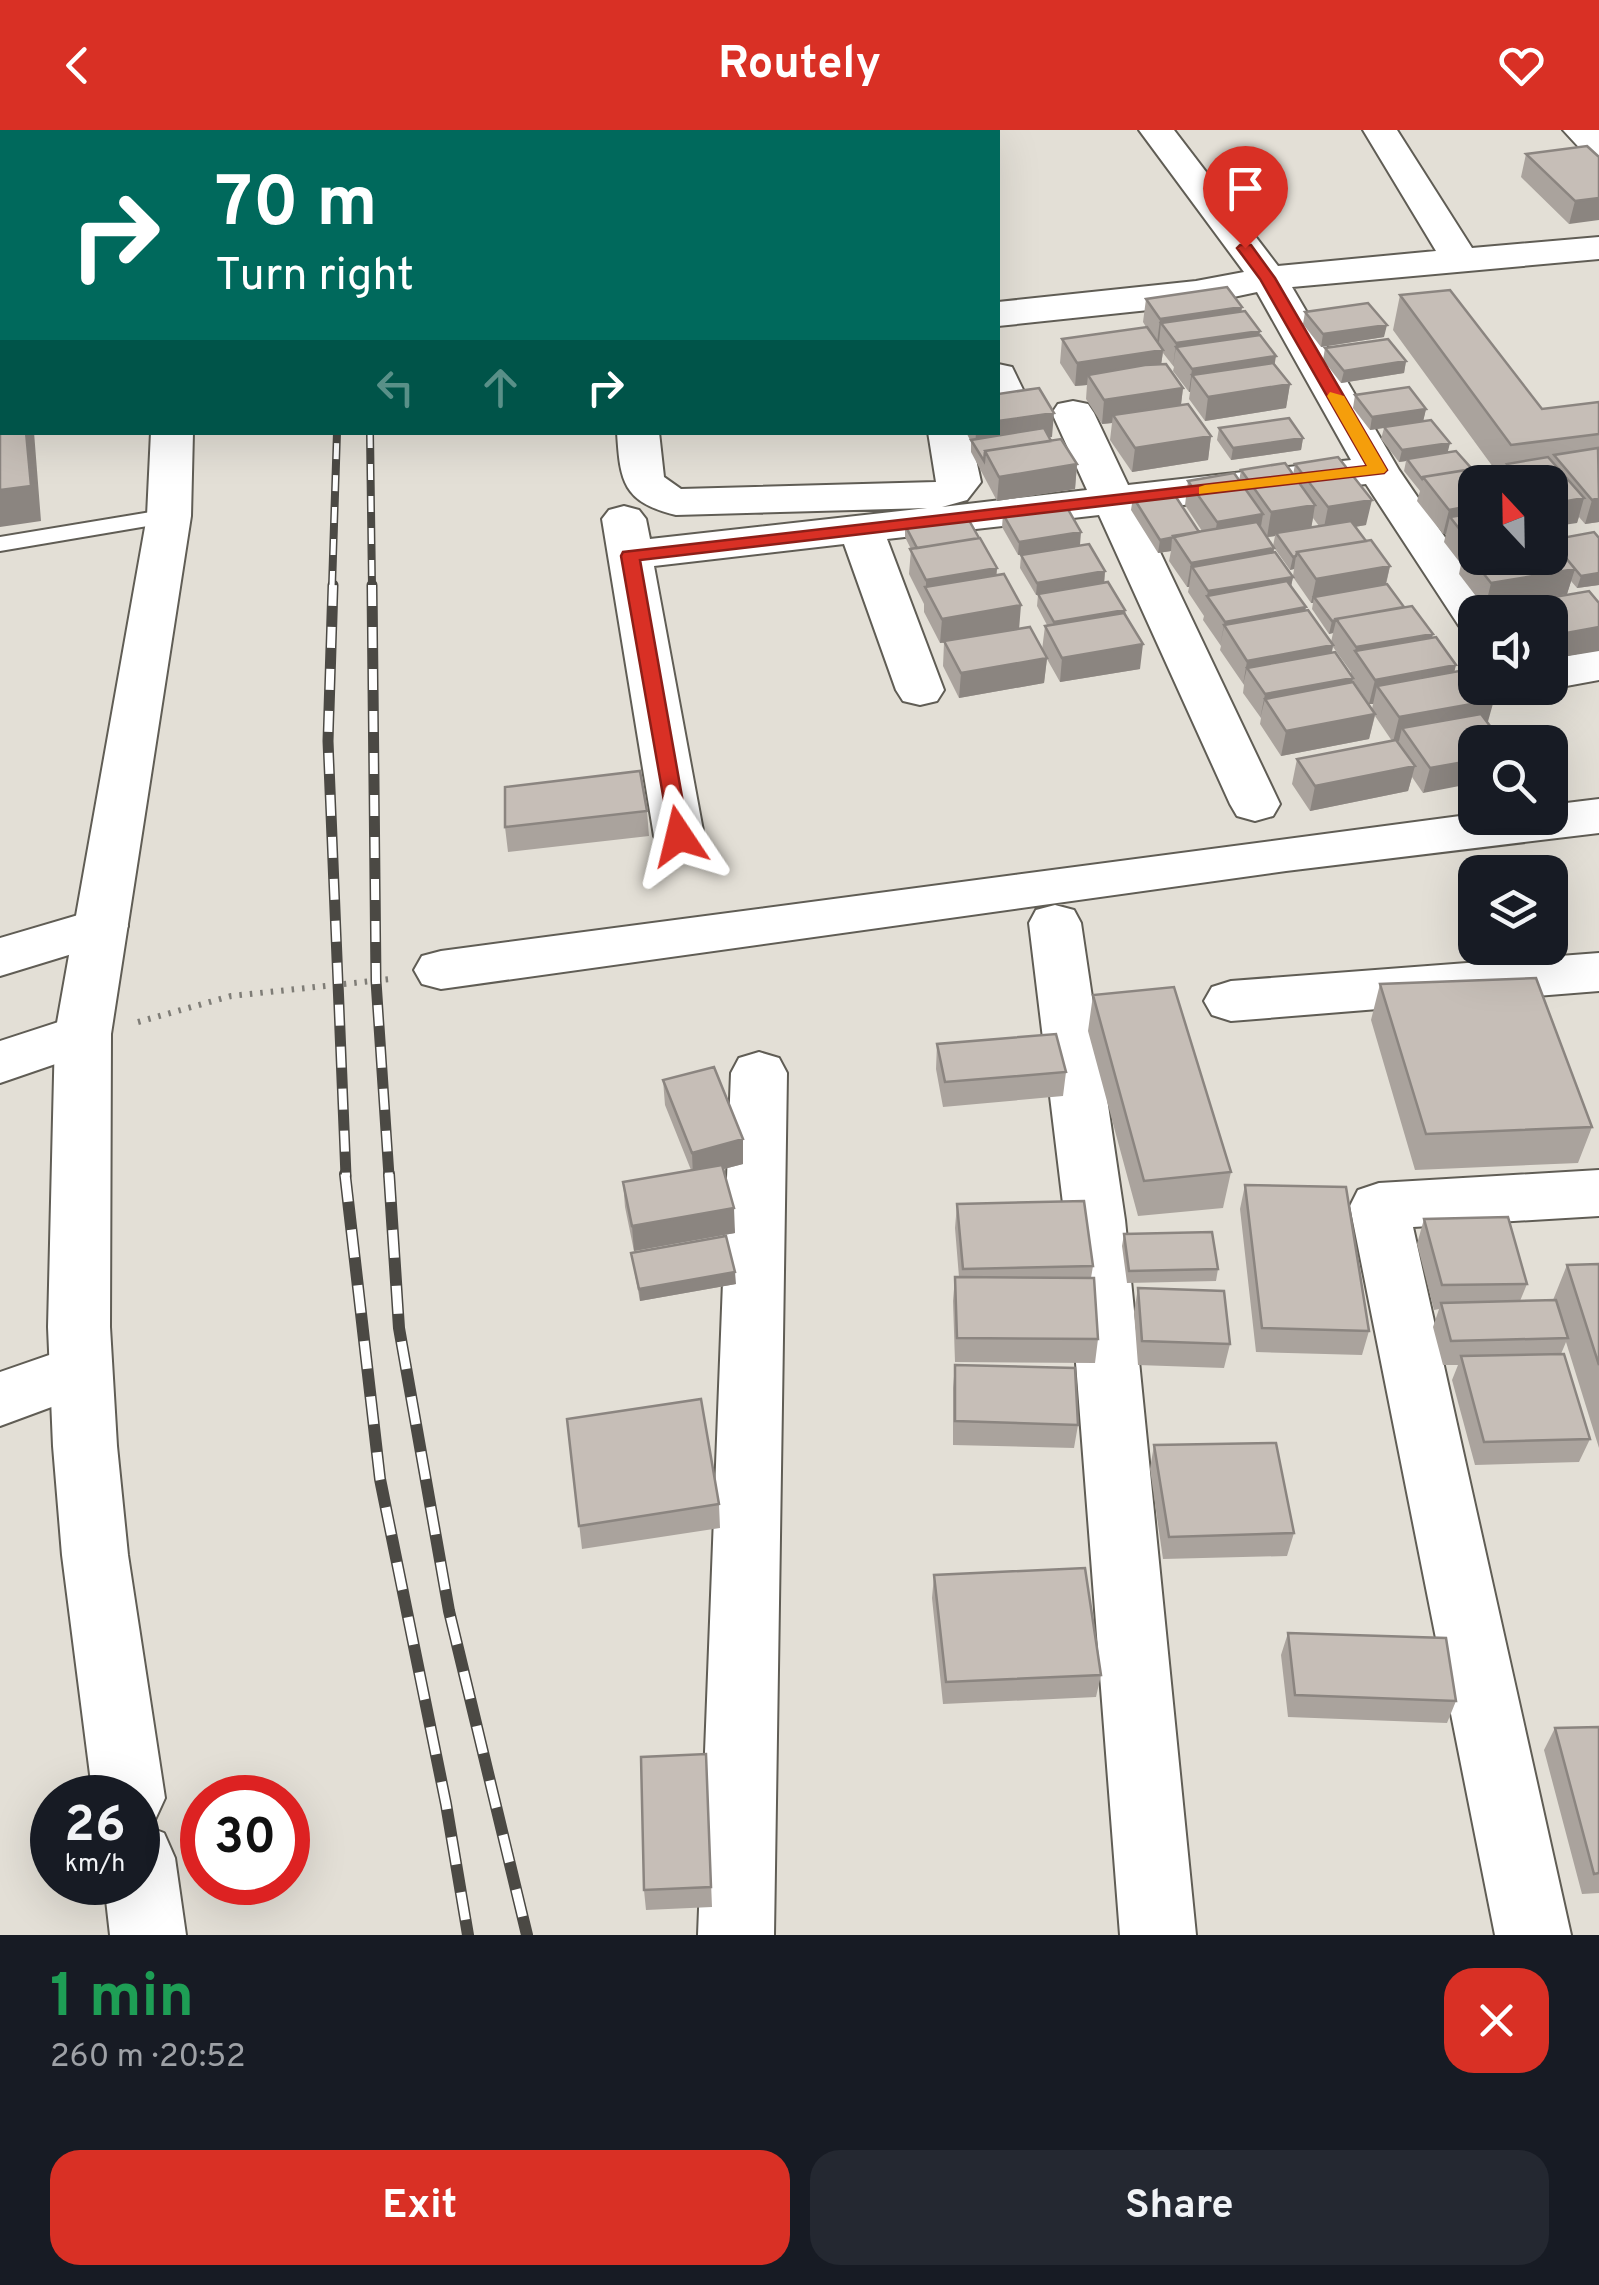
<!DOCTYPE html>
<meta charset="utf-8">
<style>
:root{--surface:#171b24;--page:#242831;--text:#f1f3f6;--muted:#9ea1a6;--accent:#d93025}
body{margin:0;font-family:Overpass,sans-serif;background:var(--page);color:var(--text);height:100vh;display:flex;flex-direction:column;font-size:38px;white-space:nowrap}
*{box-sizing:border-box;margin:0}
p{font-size:32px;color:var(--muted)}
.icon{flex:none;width:55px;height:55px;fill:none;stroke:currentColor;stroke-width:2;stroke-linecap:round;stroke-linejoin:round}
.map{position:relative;height:1805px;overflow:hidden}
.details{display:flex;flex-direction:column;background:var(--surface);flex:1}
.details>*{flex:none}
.top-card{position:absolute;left:0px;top:0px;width:1000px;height:305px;box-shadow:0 10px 40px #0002;background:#00695c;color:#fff;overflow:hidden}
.needle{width:65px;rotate:338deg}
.controls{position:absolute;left:1458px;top:335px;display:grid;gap:20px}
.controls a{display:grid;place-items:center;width:110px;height:110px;border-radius:20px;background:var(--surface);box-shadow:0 10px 40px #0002;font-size:50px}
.speed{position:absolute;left:30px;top:1645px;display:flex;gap:20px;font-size:50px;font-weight:700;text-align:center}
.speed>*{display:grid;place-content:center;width:130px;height:130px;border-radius:50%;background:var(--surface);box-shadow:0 10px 40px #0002;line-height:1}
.speed small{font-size:25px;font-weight:400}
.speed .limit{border:15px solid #d22;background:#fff;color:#111}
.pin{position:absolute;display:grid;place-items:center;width:85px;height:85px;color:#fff;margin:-102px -42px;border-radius:50% 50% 50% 0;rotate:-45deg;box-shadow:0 0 10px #0007}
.pin .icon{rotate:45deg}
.me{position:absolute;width:110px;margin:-55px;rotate:350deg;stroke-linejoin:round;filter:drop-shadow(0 0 8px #0008)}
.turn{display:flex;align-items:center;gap:35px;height:210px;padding:0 50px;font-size:45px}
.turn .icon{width:130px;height:130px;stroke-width:2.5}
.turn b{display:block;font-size:70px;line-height:85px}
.lanes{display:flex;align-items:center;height:95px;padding:0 50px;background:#0003;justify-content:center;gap:50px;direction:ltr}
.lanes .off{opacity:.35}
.round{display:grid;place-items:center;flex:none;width:105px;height:105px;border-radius:30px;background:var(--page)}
.headline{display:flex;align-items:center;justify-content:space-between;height:170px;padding:0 50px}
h1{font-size:60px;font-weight:700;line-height:75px;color:#1e9e55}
.cta{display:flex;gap:20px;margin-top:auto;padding:20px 50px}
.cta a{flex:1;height:115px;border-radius:30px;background:var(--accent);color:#fff;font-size:40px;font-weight:700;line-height:115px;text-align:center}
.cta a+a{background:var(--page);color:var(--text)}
header{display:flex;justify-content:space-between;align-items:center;height:130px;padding:0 50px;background:var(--accent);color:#fff;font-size:45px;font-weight:700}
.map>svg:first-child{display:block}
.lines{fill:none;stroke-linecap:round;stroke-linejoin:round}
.service-casing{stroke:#605d55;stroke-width:4}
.minor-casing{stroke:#605d55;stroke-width:4}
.tertiary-casing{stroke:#605d55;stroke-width:4}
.path{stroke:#7f7d77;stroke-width:6;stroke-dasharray:2.5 8;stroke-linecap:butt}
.service{fill:#fff;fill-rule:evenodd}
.minor{fill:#fff;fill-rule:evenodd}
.tertiary{fill:#fff;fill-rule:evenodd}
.rail-far2-casing{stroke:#4b4944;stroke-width:8}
.rail-far1-casing{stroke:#4b4944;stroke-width:11}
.rail-casing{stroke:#4b4944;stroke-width:12}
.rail-far2{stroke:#fff;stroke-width:5;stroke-dasharray:16;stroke-linecap:butt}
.rail-far1{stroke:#fff;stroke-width:8;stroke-dasharray:21;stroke-linecap:butt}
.rail{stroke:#fff;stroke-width:9;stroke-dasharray:28;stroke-linecap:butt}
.wall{fill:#aaa39d;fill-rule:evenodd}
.shaded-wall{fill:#8b8580}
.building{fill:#c6beb7;stroke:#8b8580;stroke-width:2.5}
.route{fill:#d93025;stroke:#8d1f18;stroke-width:2.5}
.slow{fill:#f59e0b}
</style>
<header><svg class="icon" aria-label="back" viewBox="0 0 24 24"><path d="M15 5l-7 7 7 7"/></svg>Routely<svg class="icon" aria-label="heart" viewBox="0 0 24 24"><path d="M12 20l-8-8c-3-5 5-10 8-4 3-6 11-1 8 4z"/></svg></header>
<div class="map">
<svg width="1599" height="1805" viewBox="0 0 1599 1805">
<rect width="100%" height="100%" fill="#e3dfd6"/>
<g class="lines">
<defs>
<path id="service" d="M169 379 177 381 181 386 177 391 0 421V407Z"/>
<path id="minor" d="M1139 0H1174L1278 136 1436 121 1363 0H1397L1472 118 1599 107V129L1292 157 1399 340 1496 482H1475V500L1459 496 1366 354 1140 380 1280 674 1273 686 1255 691 1237 686 1230 674 1099 385 887 409 944 560 937 571 920 575 903 571 896 560 844 414 654 436 704 706 697 718 679 723 661 718 654 706 602 389 609 380 624 376 639 380 646 389 650 409 927 378 676 385C623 372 620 352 617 302H659L664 347 681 359 936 352 928 302H970L981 352 967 370 942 377 1087 360 1052 283 1058 274 1073 271 1088 274 1094 283 1128 355 1351 330 1257 162 1196 175 998 196V172L1196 151 1244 142Z
M1563 0H1599V30L1587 26Z
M998 234 1012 237 1030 274 1023 283 998 292Z
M1599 520V550L1550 559 1545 558H1550V529Z
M1599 669V703L1286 741 441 859 422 854 414 840 422 826 441 821 1475 684V688H1550V675Z
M1055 775 1074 780 1081 793 1125 1090 1196 1805H1120L1065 1090 1029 793 1036 780Z
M102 778 121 783 128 796 121 809 0 846V808Z
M1599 823V861L1231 891 1212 885 1204 871 1212 857 1231 851Z
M83 884 102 890 111 904 102 918 0 953V911Z
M759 922 779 928 787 943 774 1805H698L731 943 739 928Z
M1599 1040V1086L1413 1097 1571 1805H1495L1350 1076 1358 1060 1379 1053Z
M81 1214 103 1222 112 1240 103 1258 0 1296V1242Z"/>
<path id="tertiary" d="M185 0H219V2H185Z
M151 302H193L191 386 111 904 110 1197 117 1316 128 1425 165 1668 154 1692 146 1696 164 1703 175 1728 186 1805H110L104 1752H138V1668H93L62 1425 53 1316 48 1197 55 904 147 386Z"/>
</defs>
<use href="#service" class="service-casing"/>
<use href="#minor" class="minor-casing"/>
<use href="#tertiary" class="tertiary-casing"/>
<path class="path" d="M138 892 231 866 391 849"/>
<use href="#service" class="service"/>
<use href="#minor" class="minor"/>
<use href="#tertiary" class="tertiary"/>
<defs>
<path id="rail-far2" d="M370 302 372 457
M332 457 337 302"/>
<path id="rail-far1" d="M333 455 328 611 346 1046
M372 455 376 851 389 1046"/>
<path id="rail" d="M345 1044 380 1349 446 1674 468 1805
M389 1044 399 1198 449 1481 527 1805"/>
</defs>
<use href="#rail-far2" class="rail-far2-casing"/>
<use href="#rail-far1" class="rail-far1-casing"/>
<use href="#rail" class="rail-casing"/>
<use href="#rail-far2" class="rail-far2"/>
<use href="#rail-far1" class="rail-far1"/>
<use href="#rail" class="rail"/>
</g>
<path class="wall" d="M773 0H862L861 2H773Z
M1526 24 1599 27 1569 94 1521 47Z
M1400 165 1542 279 1599 272V392L1585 394 1579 387 1577 393 1550 352H1475V428L1599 408V455L1577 458 1571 451 1567 464 1485 478 1459 444 1461 434 1444 412 1446 404H1443L1417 371 1420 361 1404 341 1406 331 1399 332 1381 309 1384 298 1370 300 1353 278 1355 265 1426 279 1423 291 1448 322 1472 339 1493 337 1393 200Z
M1146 169 1242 177 1241 182 1260 201 1259 205 1275 234 1290 254 1286 278 1205 291 1189 269 1190 262H1189L1173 241 1174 237 1163 223 1161 234 1183 258 1181 275 1211 306 1208 330 1132 342 1110 310 1112 293 1102 294 1086 269 1087 255 1075 256 1060 233 1062 209 1146 197 1143 192Z
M1305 182 1384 207 1321 217 1303 194Z
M1325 218 1406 231 1404 243 1341 253 1323 230Z
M1219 298 1303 308 1301 320 1231 330 1217 310Z
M966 302H998L1052 307H1049L1051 311 1077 334 1075 359 997 371 971 322V312Z
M1295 334 1366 395 1355 397 1366 411 1390 436 1386 455 1432 508 1454 542 1470 539 1423 663 1412 647 1408 661 1310 681 1292 654 1297 629 1392 611 1375 586 1369 609 1281 626 1260 594 1261 588 1243 563 1244 555 1220 520 1221 516 1203 490 1204 486 1188 462 1189 457H1187L1169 431 1171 421 1158 423 1131 380 1133 367 1199 402 1202 401 1185 375 1188 351H1239L1241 340 1293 345ZM1313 388 1319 396 1311 397ZM1275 406 1273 416 1290 440 1294 439 1293 446 1274 423V418L1267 407ZM1293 447 1311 473H1313L1312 479 1329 504 1333 503 1331 512 1305 481 1291 457ZM1333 517 1351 542V544L1332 522ZM1353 550 1369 574H1373L1372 579 1352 552Z
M1003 384 1080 415 1018 425 1002 397Z
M905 395 997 438 996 445 1019 498 1042 520 1045 496 1047 495 1037 476 1038 465H1036L1020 438 1021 425 1105 441 1104 453 1125 480 1140 539 1060 552 1047 529 1044 553 959 568 943 536 944 513H940L924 482V474L909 444 911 419 905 407Z
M647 681 649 706 508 722 505 697Z
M1380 854 1592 997 1578 1033 1415 1040 1371 890Z
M1093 865 1231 1042 1223 1078 1138 1086 1088 901Z
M937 914 1066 942 1063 966 943 977 936 939Z
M663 950 743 1034 724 1039 735 1103 634 1121 625 1077 623 1052 691 1040 665 975Z
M1245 1055 1369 1201 1362 1225 1256 1222 1240 1079Z
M957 1074 1093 1136 1091 1148 1098 1209 1095 1233 955 1232 953 1171 955 1147H959L955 1098Z
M1424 1089 1527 1154 1520 1171 1553 1170 1567 1135 1599 1134V1318L1566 1212 1561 1224 1590 1309 1579 1332 1475 1335 1452 1250 1458 1235H1443L1433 1197 1439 1179 1434 1180 1417 1114Z
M1124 1104 1218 1139 1216 1151 1127 1153 1122 1116Z
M631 1123 736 1154 640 1171Z
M1138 1158 1230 1214 1224 1238 1138 1235 1134 1182Z
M955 1235 1078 1295 1074 1318 953 1315V1258Z
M567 1289 719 1374 720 1398 582 1419Z
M1154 1315 1294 1403 1287 1426 1163 1429 1150 1339Z
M934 1445 1101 1545 1096 1567 943 1574 932 1468Z
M1288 1503 1456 1571 1447 1593 1288 1587 1281 1525Z
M1599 1597V1763L1582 1764 1544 1620 1555 1598Z
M706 1624 712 1777 646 1780 644 1760Z"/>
<path class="shaded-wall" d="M0 33H2V56L0 57Z
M1599 68V90L1569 94 1575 71Z
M0 144 2 153V176H0Z
M1242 177 1238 201 1161 193 1159 212 1157 213 1160 189Z
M1387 195 1384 207 1321 217 1323 204Z
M1260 201 1256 225 1176 217 1173 237 1176 213Z
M1163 220 1160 244 1088 245 1087 255 1075 256 1077 233Z
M1276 226 1272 250 1192 245 1190 262H1189L1192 239Z
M1406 231 1404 243 1341 253 1344 241Z
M1290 254 1286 278 1205 291 1208 267Z
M1183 258 1180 282 1113 285 1112 293 1102 294 1104 270Z
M1426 279 1423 292 1370 300 1372 287Z
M1054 283 1052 307 975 319 976 302H998V291Z
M26 302H34L41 391 0 397V360Z
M1211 306 1208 330 1132 342 1135 318Z
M1303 308 1301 320 1231 330 1233 318Z
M1450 313 1447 325 1407 329 1406 331 1399 332 1402 320Z
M1077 334 1075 359 997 371 999 347Z
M1584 368 1577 393 1550 397V374Z
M1599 368V392L1585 394 1592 370Z
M1372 370 1366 395 1323 402 1328 377Z
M1315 375 1311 400 1276 403 1275 406 1267 407 1271 382Z
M1475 375V399L1450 387 1446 404H1443L1449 380Z
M1263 384 1259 409 1213 417 1217 392Z
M1081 402 1080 415 1018 425 1019 412Z
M1172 408 1171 421 1158 423 1160 410Z
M1274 418 1270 442 1192 437 1189 457H1187L1191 433Z
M1296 426 1294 439 1290 440 1293 427Z
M1390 436 1384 461 1314 467 1313 473H1311L1316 449Z
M997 438 995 463 926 458V450Z
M1575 439 1567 464 1485 478 1491 453Z
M1105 441 1104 454 1036 465 1037 453Z
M1599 443V455L1577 458 1581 446Z
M1293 447 1288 471 1207 466 1208 461Z
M1021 475 1019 500 940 513 942 489Z
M1306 477 1301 502 1224 495 1220 516 1225 492Z
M1125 480 1123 492 1052 504 1054 492Z
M1332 491H1336L1333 503 1329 504Z
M1599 497V521L1550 529V506Z
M1433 504 1427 529 1355 521 1356 517Z
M1143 514 1140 539 1060 552 1062 528Z
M1333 515 1328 540 1247 538 1243 555 1247 531Z
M1047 528 1044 553 959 568 961 543Z
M1456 535 1450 560 1377 556 1373 574H1369L1375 550Z
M1353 548 1348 572 1265 569 1260 589 1265 564Z
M1494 570 1487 595 1402 598 1399 611 1393 612 1399 587Z
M1375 584 1369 609 1281 626 1286 601Z
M1475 630V653L1423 663 1430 638Z
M1415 636 1408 661 1310 681 1315 656Z
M743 1009V1034L693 1047 692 1023Z
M734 1078 735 1103 634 1121 632 1096Z
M735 1142 736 1154 640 1171 639 1159Z"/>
<path class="building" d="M0 0H21L22 2H2V33H0Z
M1587 16 1599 27V68L1575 71 1526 24Z
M1227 157 1242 177 1160 189 1146 169Z
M1450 160 1542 279 1599 272V304L1511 315 1400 165Z
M1368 173 1387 195 1323 204 1305 182Z
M1245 181 1260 201 1176 213 1161 193Z
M1147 197 1163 220 1077 233 1062 209Z
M1260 205 1276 226 1192 239 1176 217Z
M1388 209 1406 231 1344 241 1325 218Z
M1273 233 1290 254 1208 267 1192 245Z
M1166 234 1183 258 1104 270 1088 245 1145 235Z
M0 244H2V302H26L31 356 0 360Z
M1409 257 1426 279 1372 287 1355 265Z
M1039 258 1054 283 998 291V264Z
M1188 274 1211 306 1135 318 1113 285Z
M1289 288 1303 308 1233 318 1219 298Z
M1431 290 1450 313 1402 320 1384 297Z
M1044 298 1051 311 985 321 984 331 971 310Z
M1061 309 1077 334 999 347 985 321Z
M1598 318 1599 368 1592 370 1554 325Z
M1456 321 1472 339 1423 347 1422 349 1407 329Z
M1338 327 1372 370 1328 377 1295 334Z
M1548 327 1584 368 1550 374V352H1522L1507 334Z
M1285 333 1315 375 1271 382 1241 340Z
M1492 336 1506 352H1475V375L1449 380 1423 347Z
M1234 343 1263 384 1217 392 1188 351Z
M1172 361 1199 402 1160 410 1133 367Z
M1065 374 1081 402 1019 412 1003 384Z
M1475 383V414H1471L1450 387Z
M966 385 979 408 917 418 905 395Z
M1351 391 1366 411 1297 422 1296 426 1293 427 1276 403Z
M1257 392 1274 418 1191 433 1173 406Z
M1594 402 1599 408V443L1581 446 1551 410Z
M980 408 997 438 926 450 910 419Z
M1550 409 1575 439 1491 453 1465 420 1475 418V428H1550Z
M1371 410 1390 436 1316 449 1297 422Z
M1089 414 1105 441 1037 453 1021 425Z
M1275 422 1293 447 1208 461 1192 437Z
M1004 444 1021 475 942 489 925 457Z
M1287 451 1306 477 1225 492 1207 466Z
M1108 452 1125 480 1054 492 1038 464Z
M1387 454 1404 477 1336 489 1337 490 1332 491 1314 467Z
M1589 461 1599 473V497L1550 506V482H1507L1502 476Z
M1412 476 1433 504 1356 517 1336 489Z
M1308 480 1333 515 1247 531 1224 495Z
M1124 483 1143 514 1062 528 1045 496Z
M1030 497 1047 528 961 543 944 511Z
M1436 507 1456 535 1375 550 1355 521Z
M1335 522 1353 548 1265 564 1247 538Z
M1470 539 1475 546V558H1484L1494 570 1399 587 1377 556Z
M1353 552 1375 584 1286 601 1265 569Z
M1481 584 1502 612H1475V630L1430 638 1402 598Z
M1396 610 1415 636 1315 656 1297 629Z
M640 641 647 681 505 697V657Z
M1536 848 1592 997 1426 1004 1380 854Z
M1174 857 1231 1042 1144 1051 1093 865Z
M1056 904 1066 942 945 952 937 914Z
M714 937 743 1009 692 1023 663 950Z
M722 1035 734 1078 632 1096 623 1052Z
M1245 1055 1346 1057 1369 1201 1262 1198Z
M1084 1071 1093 1136 963 1139 957 1074Z
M1508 1087 1527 1154 1442 1155 1424 1089Z
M1212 1102 1218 1139 1129 1141 1124 1104Z
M726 1106 735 1142 639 1159 631 1123Z
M1599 1134V1235L1567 1135Z
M955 1147 1094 1148 1098 1209 957 1208Z
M1138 1158 1224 1161 1230 1214 1142 1211Z
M1556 1170 1568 1208 1451 1211 1441 1173Z
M1564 1224 1590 1309 1484 1312 1461 1226Z
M955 1235 1075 1238 1078 1295 955 1291Z
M701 1269 719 1374 579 1396 567 1289Z
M1276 1313 1294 1403 1169 1407 1154 1315Z
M1085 1438 1101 1545 946 1552 934 1445Z
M1288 1503 1446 1508 1456 1571 1295 1565Z
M1599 1597V1743L1594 1744 1555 1598Z
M706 1624 711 1757 644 1760 641 1627Z"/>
<path class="route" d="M1240 115H1251L1275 148 1387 340 1384 343 640 430 689 706 679 713 671 711 621 426 623 422 1367 336 1260 149 1237 118Z"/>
<path class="slow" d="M1330 262 1344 266 1387 340 1384 343 1199 364V357L1205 355 1367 336 1327 266Z"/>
</svg>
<div class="controls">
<a><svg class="needle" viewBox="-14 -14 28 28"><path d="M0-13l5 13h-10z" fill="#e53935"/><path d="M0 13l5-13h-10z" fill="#9ea1a6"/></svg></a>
<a><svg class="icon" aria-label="sound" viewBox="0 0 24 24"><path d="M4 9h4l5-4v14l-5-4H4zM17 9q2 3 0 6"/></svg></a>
<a><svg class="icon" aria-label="search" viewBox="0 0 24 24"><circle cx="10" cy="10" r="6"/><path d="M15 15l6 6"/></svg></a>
<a><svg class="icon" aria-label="layers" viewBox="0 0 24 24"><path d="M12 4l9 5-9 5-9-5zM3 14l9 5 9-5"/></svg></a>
</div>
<div class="speed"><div>26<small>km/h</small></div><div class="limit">30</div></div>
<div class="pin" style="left:1245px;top:118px;background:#d93025"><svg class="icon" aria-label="arrive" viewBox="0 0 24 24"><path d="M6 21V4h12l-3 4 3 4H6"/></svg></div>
<svg class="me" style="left:679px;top:706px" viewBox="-20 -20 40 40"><path d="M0-17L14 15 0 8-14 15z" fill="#d93025" stroke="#fff" stroke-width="4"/></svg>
<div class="top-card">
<div class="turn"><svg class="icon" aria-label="right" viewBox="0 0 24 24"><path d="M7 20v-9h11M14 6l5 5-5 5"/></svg><div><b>70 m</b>Turn right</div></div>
<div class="lanes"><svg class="icon off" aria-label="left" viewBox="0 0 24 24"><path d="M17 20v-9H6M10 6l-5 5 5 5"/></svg><svg class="icon off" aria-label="ahead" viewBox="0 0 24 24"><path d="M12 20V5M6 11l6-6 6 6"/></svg><svg class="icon" aria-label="right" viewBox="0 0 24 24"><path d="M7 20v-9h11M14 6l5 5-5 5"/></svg></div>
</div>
</div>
<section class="details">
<div class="headline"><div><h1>1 min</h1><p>260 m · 20:52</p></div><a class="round" style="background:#d93025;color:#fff"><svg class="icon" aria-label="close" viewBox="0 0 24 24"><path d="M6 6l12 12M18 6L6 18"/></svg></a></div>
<div class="cta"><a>Exit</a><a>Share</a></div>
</section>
